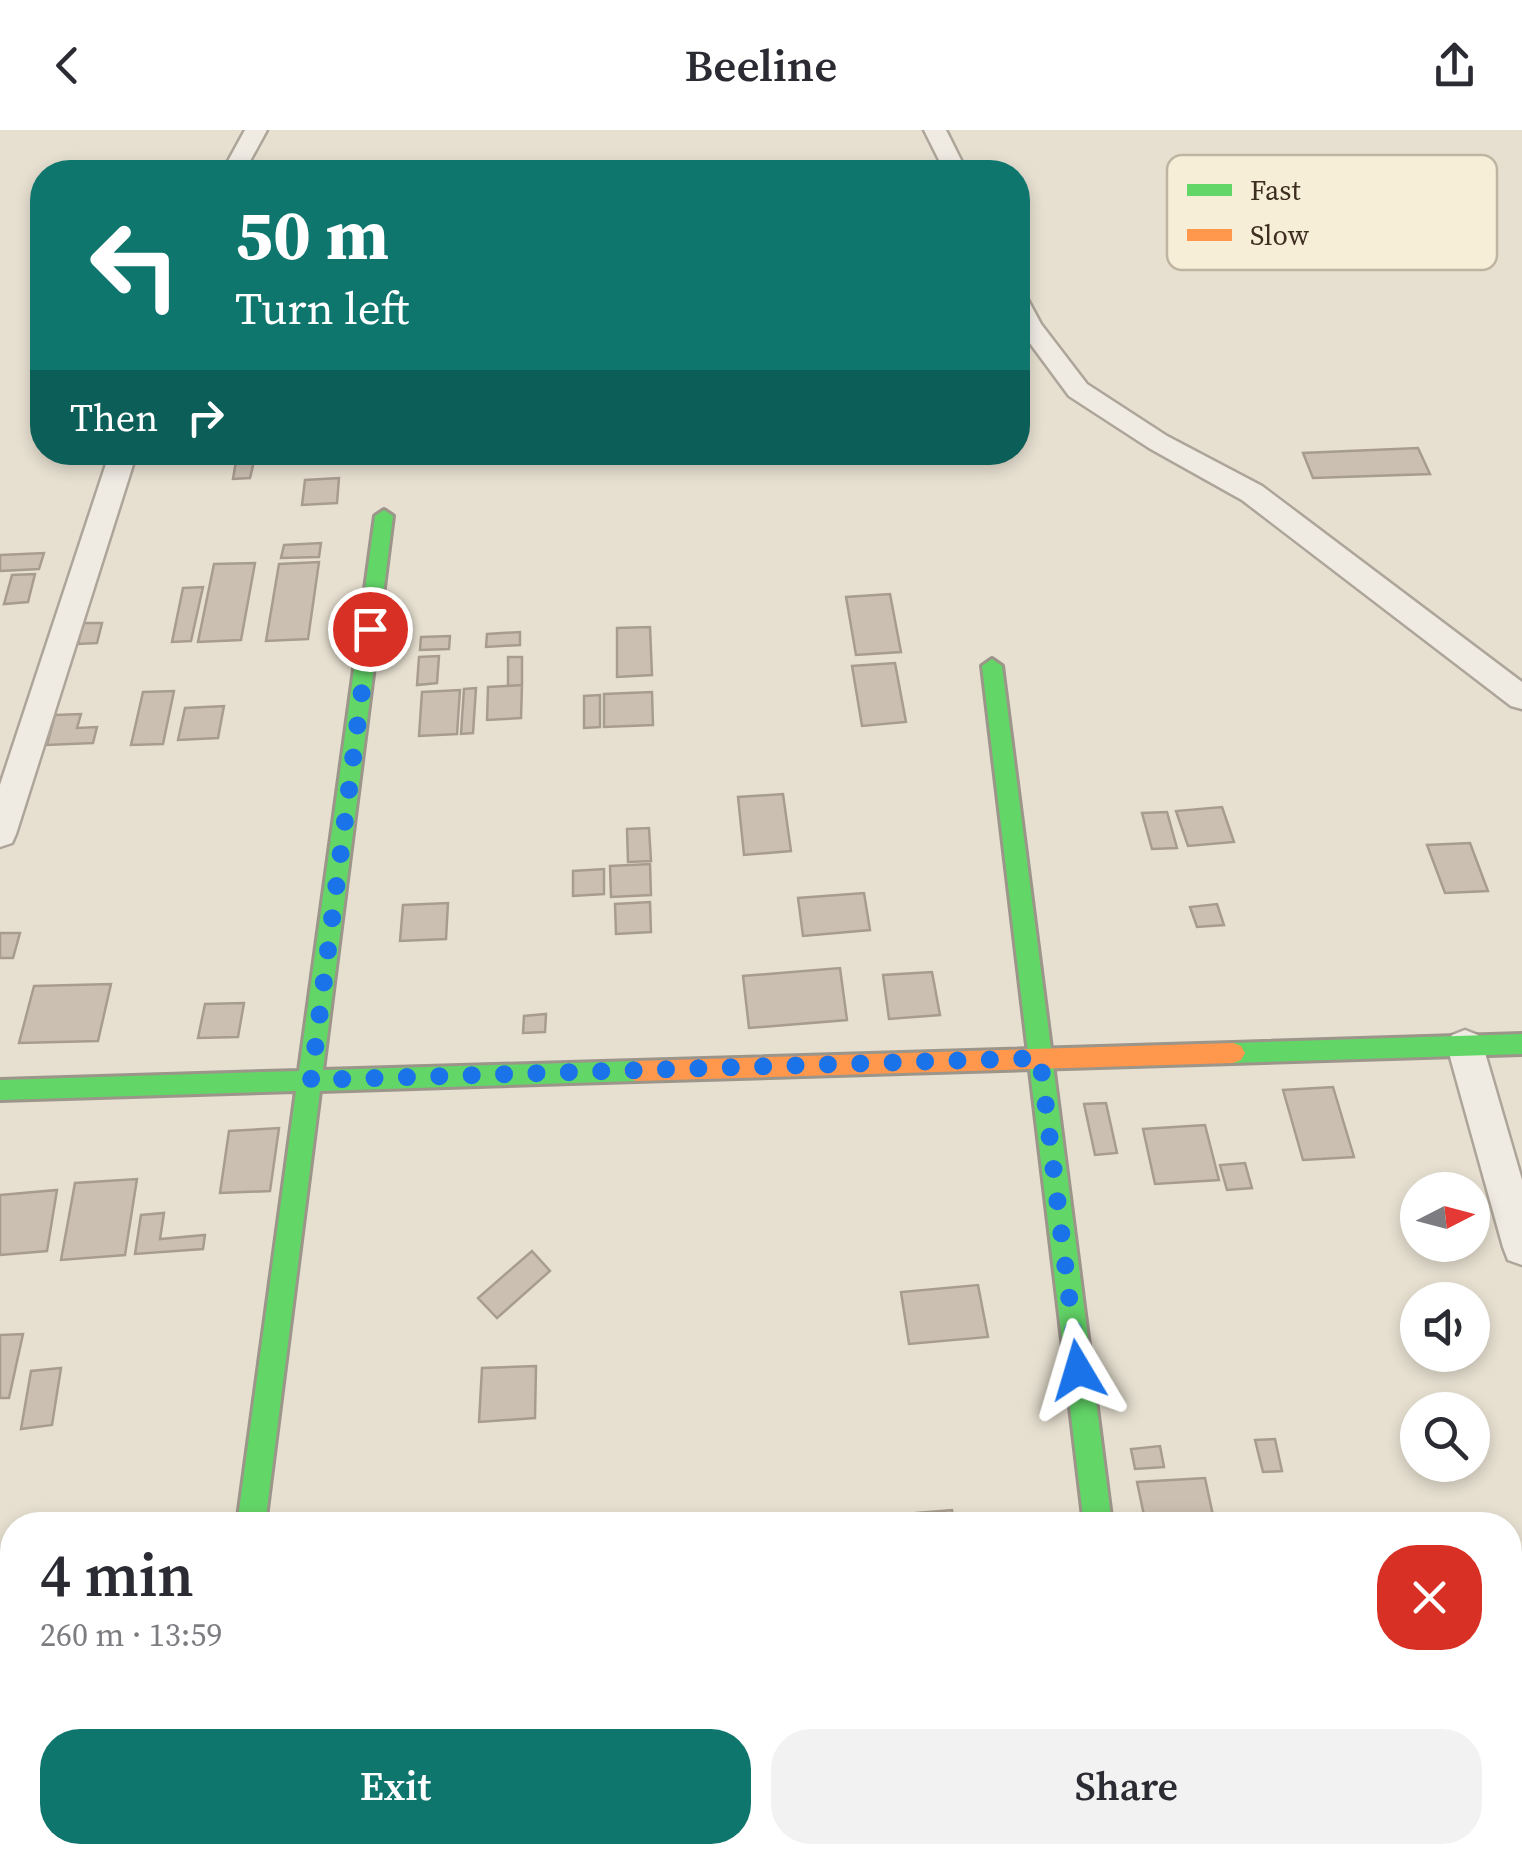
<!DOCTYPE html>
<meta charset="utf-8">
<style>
:root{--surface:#fff;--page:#f2f2f3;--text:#2b2b33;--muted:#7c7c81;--accent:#0f766e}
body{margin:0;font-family:"Source Serif 4",serif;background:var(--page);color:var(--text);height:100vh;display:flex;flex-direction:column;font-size:38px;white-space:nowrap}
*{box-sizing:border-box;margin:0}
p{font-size:32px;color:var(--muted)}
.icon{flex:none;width:55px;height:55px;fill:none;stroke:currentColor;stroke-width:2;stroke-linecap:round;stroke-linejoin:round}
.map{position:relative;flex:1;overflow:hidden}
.side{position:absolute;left:0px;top:1382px;width:1522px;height:352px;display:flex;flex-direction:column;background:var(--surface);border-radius:40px 40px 0 0;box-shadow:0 5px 15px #0003}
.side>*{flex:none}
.hud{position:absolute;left:30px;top:30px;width:1000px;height:305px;border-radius:40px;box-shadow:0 5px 15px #0003;background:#0f766e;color:#fff;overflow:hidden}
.needle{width:65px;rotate:84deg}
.controls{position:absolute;left:1400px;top:1042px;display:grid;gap:20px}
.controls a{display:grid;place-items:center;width:90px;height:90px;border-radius:50%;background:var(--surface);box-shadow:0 5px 15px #0003;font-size:50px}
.pin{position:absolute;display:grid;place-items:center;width:85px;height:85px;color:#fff;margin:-42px;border:5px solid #fff;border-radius:50%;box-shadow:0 2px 10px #0007}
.me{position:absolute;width:110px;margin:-55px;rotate:353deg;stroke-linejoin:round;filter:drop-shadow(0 0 8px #0008)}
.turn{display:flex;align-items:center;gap:35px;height:210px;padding:0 40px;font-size:45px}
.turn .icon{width:130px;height:130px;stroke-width:2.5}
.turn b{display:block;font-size:70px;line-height:85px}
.then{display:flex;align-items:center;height:95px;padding:0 40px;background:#0003;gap:20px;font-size:38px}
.round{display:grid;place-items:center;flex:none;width:105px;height:105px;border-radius:40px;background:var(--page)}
.summary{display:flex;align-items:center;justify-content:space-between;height:170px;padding:0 40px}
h1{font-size:60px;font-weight:600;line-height:75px}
.cta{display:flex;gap:20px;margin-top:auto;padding:20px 40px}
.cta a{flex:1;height:115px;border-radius:40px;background:var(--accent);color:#fff;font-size:40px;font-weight:600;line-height:115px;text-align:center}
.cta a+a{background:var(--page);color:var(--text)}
header{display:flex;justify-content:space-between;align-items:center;height:130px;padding:0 40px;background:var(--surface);font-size:45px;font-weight:600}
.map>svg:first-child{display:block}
.building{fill:#cbbfb2;stroke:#a89c90;stroke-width:2.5}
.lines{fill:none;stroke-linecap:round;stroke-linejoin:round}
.street-casing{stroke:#ada599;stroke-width:5}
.fast-casing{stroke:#9c958a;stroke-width:6}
.slow-casing{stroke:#9c958a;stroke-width:6}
.street{fill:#efebe3;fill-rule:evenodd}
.fast{fill:#63d668;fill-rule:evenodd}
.slow{fill:#ff974d;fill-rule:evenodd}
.route{stroke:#1a73e8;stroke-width:18;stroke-dasharray:0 32.4}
.key{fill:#f7eed8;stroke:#bfb4a1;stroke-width:2.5}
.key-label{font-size:28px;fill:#3d2e20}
</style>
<header><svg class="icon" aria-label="back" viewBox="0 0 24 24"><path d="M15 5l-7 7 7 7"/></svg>Beeline<svg class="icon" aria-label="share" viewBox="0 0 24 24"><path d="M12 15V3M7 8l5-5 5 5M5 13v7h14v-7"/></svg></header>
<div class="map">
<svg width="1522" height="1734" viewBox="0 0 1522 1734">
<rect width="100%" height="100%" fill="#e7e0d1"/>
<path class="building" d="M1418 318 1430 344 1313 348 1303 323Z
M236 331H254L250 348 233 349Z
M339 348 337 373 302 375 305 350Z
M321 413 319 427 281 428 284 415Z
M44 423 39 439 0 441V425Z
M319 432 308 509 266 511 279 434Z
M255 433 241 510 198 512 214 434Z
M35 444 28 472 4 474 12 445Z
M203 457 191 511 172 512 183 458Z
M890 464 901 522 856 525 846 467Z
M83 493H102L97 513 78 514Z
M650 497 652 545 617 547V498Z
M520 502V515L486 517 487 504Z
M450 506 449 519 420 520 421 507Z
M439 526 437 553 417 555 419 527Z
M508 527H522V555L508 556Z
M895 533 906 592 862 596 852 536Z
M522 555 521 588 487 590 488 557Z
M476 558 473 603 461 604 464 559Z
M460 560 457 604 419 606 422 562Z
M174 561 163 614 131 615 143 562Z
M652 562 653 595 604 597V564Z
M600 565V597L584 598V566Z
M224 576 218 608 178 610 185 578Z
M81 584 77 598 97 597 93 613 47 615 55 585Z
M783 664 791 721 744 725 738 667Z
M1222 677 1234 712 1188 716 1176 681Z
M1167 682 1177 718 1152 719 1142 683Z
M649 698 651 731 628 732 627 699Z
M1470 713 1488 761 1445 763 1427 715Z
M650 734 651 765 611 767 610 736Z
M604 739V764L573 766V741Z
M864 763 870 800 803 806 798 768Z
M650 772 651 802 616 804 615 774Z
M448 773 446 809 400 811 403 775Z
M1217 774 1224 795 1197 797 1190 777Z
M0 803H20L13 828H0Z
M840 838 847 890 749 898 743 846Z
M932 842 940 885 889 889 883 845Z
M111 854 98 911 19 913 34 856Z
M244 873 238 907 198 908 205 874Z
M546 884 545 902 523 903 524 886Z
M1333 957 1354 1027 1303 1030 1283 960Z
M1106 973 1117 1023 1095 1025 1084 974Z
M1205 995 1219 1050 1155 1054 1143 999Z
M279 998 270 1061 220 1063 229 1001Z
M1245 1033 1252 1058 1227 1060 1220 1035Z
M137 1049 125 1125 61 1130 75 1053Z
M57 1060 47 1121 0 1125V1065Z
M164 1083 160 1109 205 1105 203 1119 135 1124 141 1085Z
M532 1121 550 1141 497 1188 478 1168Z
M978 1155 988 1207 909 1214 901 1162Z
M23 1204 9 1268H0V1205Z
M536 1236 535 1288 479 1292 482 1238Z
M61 1238 52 1295 21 1299 31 1241Z
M1275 1309 1282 1341 1263 1342 1255 1310Z
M1160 1316 1164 1337 1135 1339 1131 1319Z
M1205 1348 1215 1395H1146L1137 1352Z
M952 1380 954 1395H919L917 1383Z
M288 1722H355L354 1734H287Z"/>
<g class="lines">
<defs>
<path id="street" d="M245 0H267L244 42H222Z
M924 0H946L967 42H945Z
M1018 166 1027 168 1041 194 1087 254 1167 306 1262 356 1522 552V579L1511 576 1242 370 1149 318 1069 266 1018 197Z
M110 322H137L16 704 12 713 0 717V655Z
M1465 900 1478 905 1483 916 1522 1050V1135L1508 1130 1503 1117 1447 916 1452 905Z
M183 1722H231L229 1734H181Z
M1114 1722H1162L1163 1734H1115Z"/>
<path id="fast" d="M384 380 393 386 323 940 636 931 644 934 648 941 644 948 636 951 320 961 265 1395H237L296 961 0 970V950L299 941 375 386Z
M992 529 1002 536 1112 1395H1084L982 536Z
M1522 904V924L1233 933 1225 930 1221 923 1225 916 1233 913Z"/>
<path id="slow" d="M1233 913 1241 916 1245 923 1241 930 1233 933 636 951 628 948 624 941 628 934 636 931Z"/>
</defs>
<use href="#street" class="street-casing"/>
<use href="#fast" class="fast-casing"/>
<use href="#slow" class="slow-casing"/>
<use href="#street" class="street"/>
<use href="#fast" class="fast"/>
<use href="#slow" class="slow"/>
</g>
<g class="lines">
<path class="route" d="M370 499 311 950 1040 928 1078 1240"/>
</g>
<rect x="1167" y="25" width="330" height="115" rx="15" class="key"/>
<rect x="1187" y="54" width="45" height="12" fill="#63d668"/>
<rect x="1187" y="99" width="45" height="12" fill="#ff974d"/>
<g class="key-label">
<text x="1250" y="70">Fast</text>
<text x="1250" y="115">Slow</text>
</g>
</svg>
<div class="controls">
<a><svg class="needle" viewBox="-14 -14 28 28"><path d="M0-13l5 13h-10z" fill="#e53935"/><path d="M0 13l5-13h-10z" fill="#7c7c81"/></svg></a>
<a><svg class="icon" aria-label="sound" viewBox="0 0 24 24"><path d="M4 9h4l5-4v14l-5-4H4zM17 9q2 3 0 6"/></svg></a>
<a><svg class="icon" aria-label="search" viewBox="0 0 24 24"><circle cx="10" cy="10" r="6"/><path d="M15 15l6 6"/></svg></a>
</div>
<div class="pin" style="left:370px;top:499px;background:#d93025"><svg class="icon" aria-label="arrive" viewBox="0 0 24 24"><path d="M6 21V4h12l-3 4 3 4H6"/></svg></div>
<svg class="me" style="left:1078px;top:1240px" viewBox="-20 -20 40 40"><path d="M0-17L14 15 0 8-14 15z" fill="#1a73e8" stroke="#fff" stroke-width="4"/></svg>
<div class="hud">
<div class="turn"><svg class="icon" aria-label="left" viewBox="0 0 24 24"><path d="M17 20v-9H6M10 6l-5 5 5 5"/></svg><div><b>50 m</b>Turn left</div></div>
<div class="then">Then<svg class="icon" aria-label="right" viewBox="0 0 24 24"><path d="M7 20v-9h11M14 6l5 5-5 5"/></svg></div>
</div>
<section class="side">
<div class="summary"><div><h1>4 min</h1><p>260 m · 13:59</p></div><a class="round" style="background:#d93025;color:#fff"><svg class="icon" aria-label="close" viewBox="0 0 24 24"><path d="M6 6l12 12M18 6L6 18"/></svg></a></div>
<div class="cta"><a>Exit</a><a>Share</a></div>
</section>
</div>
